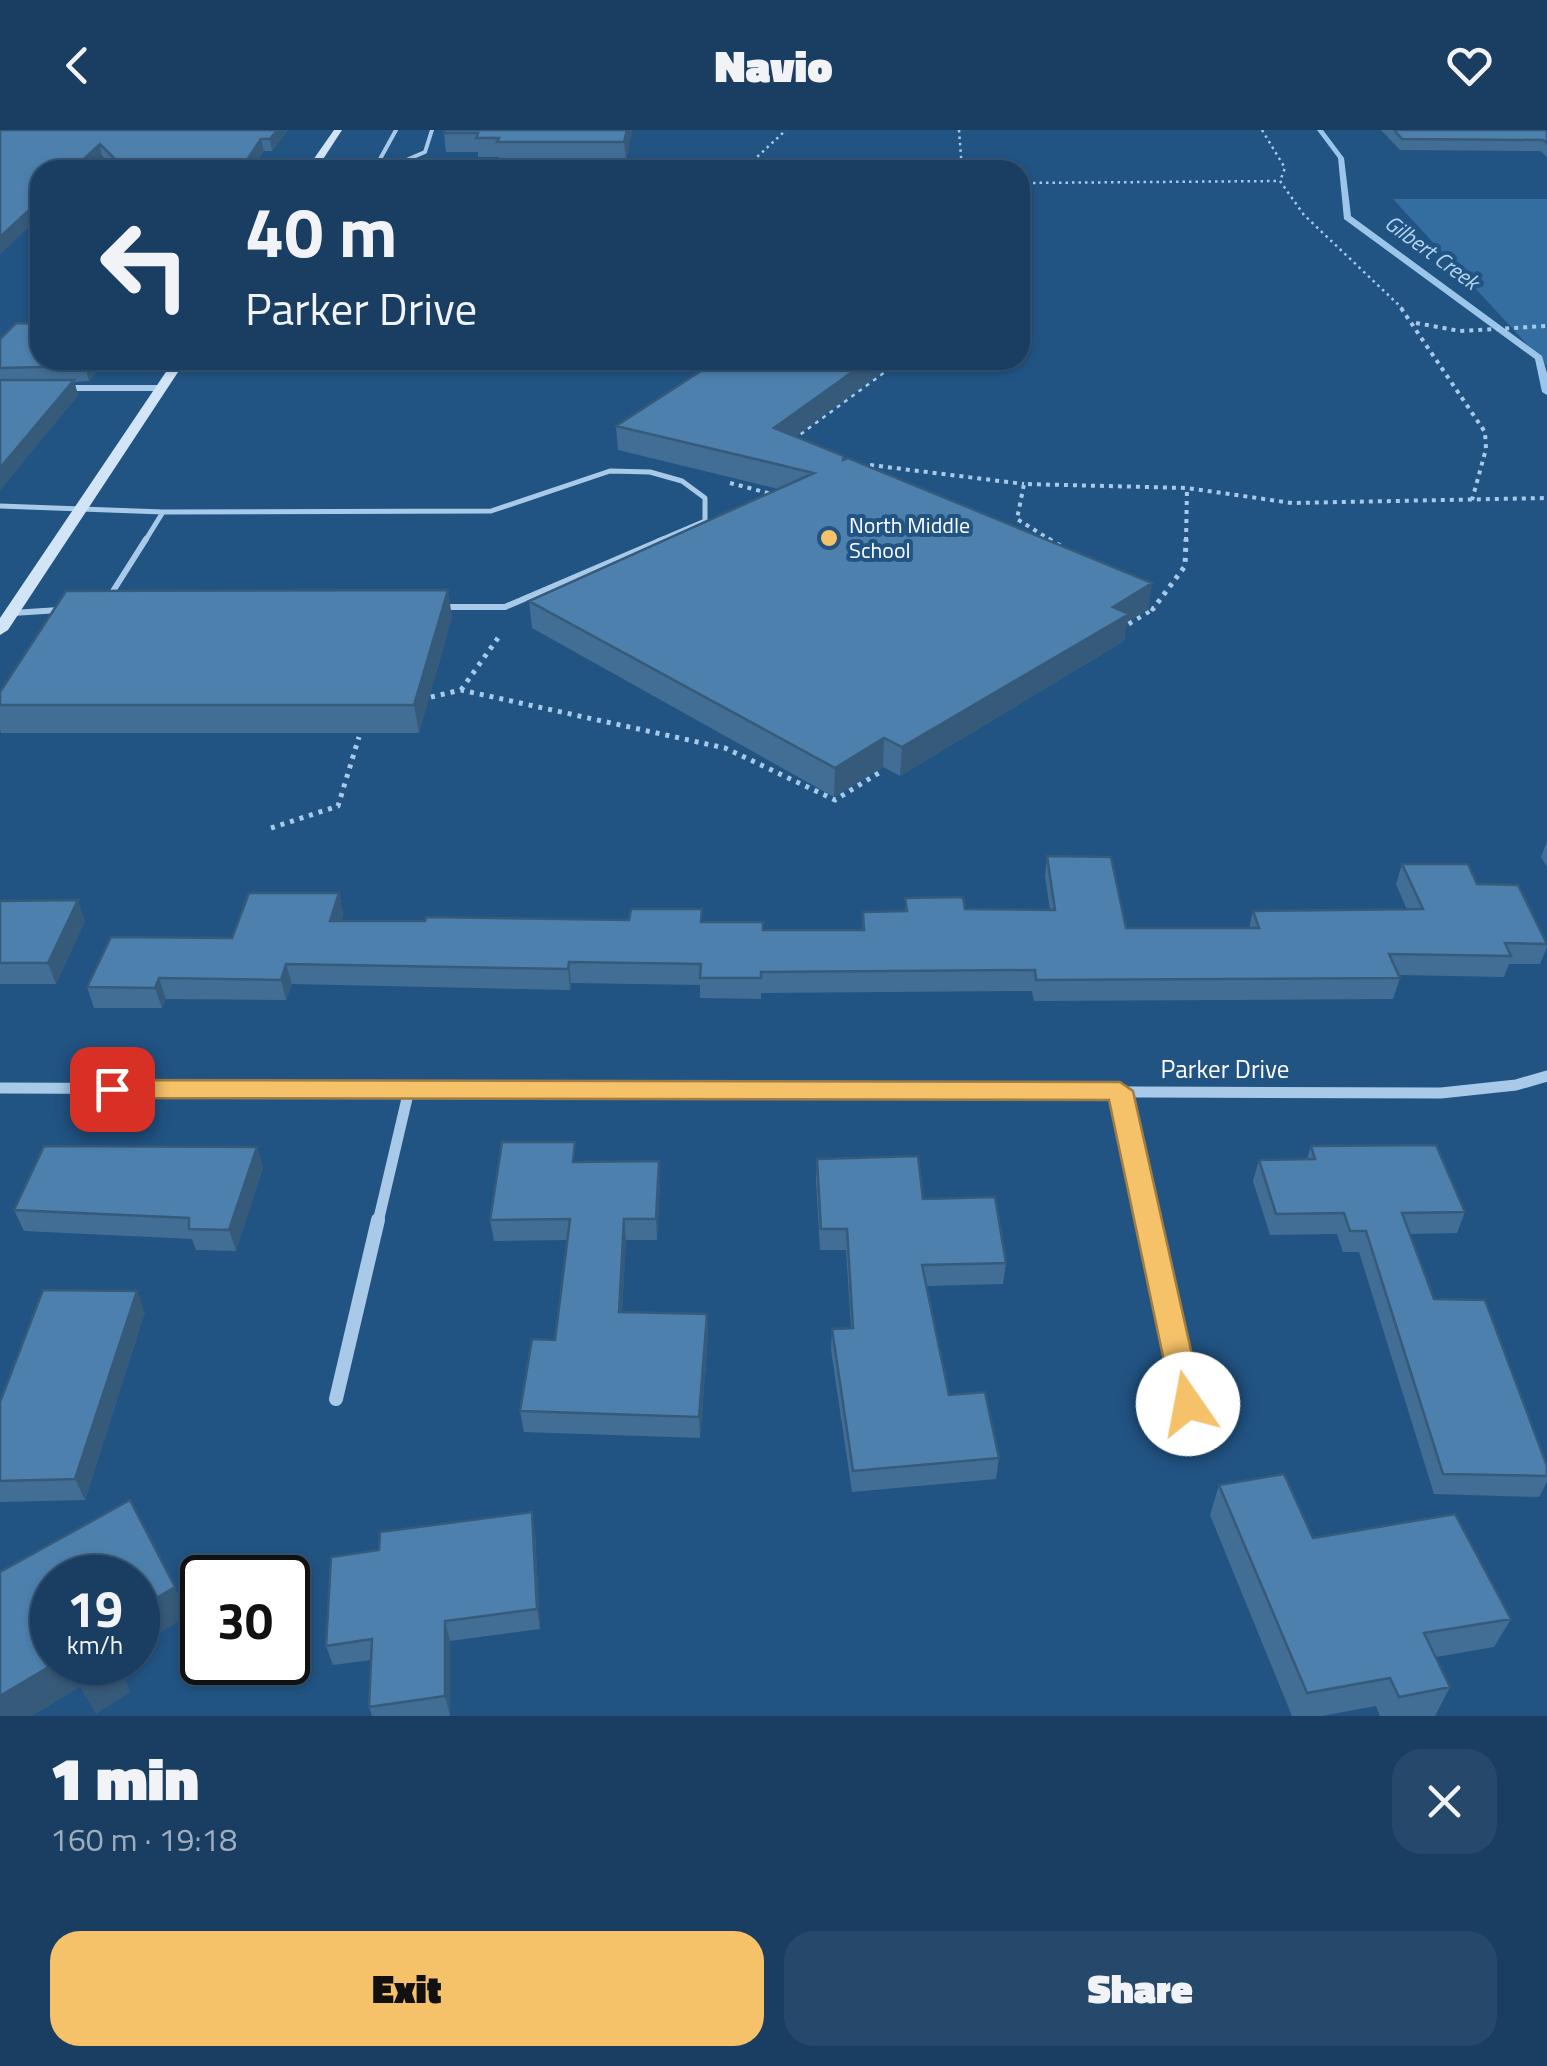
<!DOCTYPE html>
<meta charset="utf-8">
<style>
:root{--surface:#193e62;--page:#26496b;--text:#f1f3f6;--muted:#9faebe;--line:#375777;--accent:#f5c169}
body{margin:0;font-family:"Titillium Web",sans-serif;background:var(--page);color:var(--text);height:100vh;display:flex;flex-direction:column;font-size:38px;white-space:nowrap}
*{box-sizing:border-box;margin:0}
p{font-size:32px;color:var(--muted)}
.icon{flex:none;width:55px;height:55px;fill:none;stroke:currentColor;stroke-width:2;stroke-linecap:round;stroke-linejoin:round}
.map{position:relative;height:1586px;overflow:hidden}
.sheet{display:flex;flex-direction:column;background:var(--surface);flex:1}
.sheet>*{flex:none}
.guide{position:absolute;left:30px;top:30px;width:1000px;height:210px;border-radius:30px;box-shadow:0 2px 8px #0004,0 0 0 2px var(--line);background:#193e62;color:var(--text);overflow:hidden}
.speed{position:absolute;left:30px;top:1425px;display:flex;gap:20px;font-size:50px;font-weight:700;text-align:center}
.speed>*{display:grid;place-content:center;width:130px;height:130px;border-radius:50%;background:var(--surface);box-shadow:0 2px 8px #0004,0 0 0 2px var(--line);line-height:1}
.speed small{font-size:25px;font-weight:400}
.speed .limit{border:5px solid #111;border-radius:15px;background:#fff;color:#111}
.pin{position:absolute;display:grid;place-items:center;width:85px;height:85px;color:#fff;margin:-42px;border-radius:20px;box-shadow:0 5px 15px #0006}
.me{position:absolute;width:110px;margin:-55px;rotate:348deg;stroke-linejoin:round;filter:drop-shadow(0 0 8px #0008)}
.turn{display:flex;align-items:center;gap:35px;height:210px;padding:0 50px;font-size:45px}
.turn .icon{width:130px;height:130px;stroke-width:2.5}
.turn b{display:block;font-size:70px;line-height:85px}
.round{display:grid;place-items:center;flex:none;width:105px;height:105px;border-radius:30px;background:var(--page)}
.summary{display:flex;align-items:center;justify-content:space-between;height:170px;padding:0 50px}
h1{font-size:60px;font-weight:800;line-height:75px}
.button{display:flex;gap:20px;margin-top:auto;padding:20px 50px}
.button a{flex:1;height:115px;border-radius:30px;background:var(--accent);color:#111;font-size:40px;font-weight:800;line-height:115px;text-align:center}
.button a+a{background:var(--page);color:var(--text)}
header{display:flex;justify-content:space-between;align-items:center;height:130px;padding:0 50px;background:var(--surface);font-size:45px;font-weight:800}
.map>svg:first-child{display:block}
.green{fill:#346ea0}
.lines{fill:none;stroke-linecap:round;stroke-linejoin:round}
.stream{fill:#9bc6ea;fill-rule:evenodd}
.path-far2{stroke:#a8cae8;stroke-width:2.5;stroke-dasharray:2.5 4;stroke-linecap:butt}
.path-far1{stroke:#a8cae8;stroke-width:4;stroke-dasharray:4 5;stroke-linecap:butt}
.path{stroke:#a8cae8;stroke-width:5;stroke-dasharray:4 6;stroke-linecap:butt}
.service-far2{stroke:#a8cae8;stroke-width:4}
.service-far1{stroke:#a8cae8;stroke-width:5}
.service{stroke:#a8cae8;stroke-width:6}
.minor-far2{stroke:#a8cae8;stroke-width:6}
.minor-far1{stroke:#a8cae8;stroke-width:11}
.minor{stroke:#a8cae8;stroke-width:14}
.secondary{fill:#d2e5f7;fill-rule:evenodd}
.wall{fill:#426e95}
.shaded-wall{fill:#365a79}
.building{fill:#4d80ad;stroke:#365a79;stroke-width:2.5}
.route{fill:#f5c169;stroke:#9f7d44;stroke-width:2.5}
.poi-dot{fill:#f5c169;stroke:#215383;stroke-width:4}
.labels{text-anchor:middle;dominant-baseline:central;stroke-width:8;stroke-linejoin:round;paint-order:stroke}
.far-water-label{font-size:22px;font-style:italic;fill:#b3d4f0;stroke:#215383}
.far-poi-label{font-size:22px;fill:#fff;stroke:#215383;text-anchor:start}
.street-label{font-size:25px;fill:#fff;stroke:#215383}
</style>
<header><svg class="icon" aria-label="back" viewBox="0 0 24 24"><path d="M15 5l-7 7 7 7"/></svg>Navio<svg class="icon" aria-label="heart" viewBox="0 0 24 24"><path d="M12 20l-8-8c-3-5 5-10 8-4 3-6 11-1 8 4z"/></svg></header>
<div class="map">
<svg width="1547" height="1586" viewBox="0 0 1547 1586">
<rect width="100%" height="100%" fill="#215383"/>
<path class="green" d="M1393 69H1547V236Z"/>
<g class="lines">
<path class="stream" d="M1317 0H1323L1344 28 1351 86 1542 226 1547 243V265L1542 262 1535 229 1344 89 1338 28Z"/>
<path class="path-far2" d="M959 0 962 40
M1262 0 1285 38 1280 51
M743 40 786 0
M1280 51 1304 85 1404 180
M1020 53 1280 51"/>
<path class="path-far1" d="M1401 178 1485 302 1486 319 1472 370
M1416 193 1460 201 1547 196
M793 309 900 230
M862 339 870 335 1024 354
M730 353 776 365
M1052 411 1017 389 1024 354 1187 358 1292 373 1547 368
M1186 411 1187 358"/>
<path class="path" d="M1048 409 1062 417
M1143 472 1153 479 1185 436 1186 409
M1120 499 1153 479
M461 560 498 508
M431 567 461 560 725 618 835 670 882 641
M271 698 338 676 359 607"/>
<path class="service-far2" d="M374 40 396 0
M383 40 425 22 432 0"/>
<path class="service-far1" d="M0 376 163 382 145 411
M163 382 491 381 610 341 650 342 682 351 705 368V391L658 411"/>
<path class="service" d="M108 469 146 409
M443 477H505L664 409
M13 483 59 480"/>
<path class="minor-far2" d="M66 258H161"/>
<path class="minor-far1" d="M0 958 1441 963 1516 955 1547 946
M1120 961 1149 1092
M378 1092 409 960"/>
<path class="minor" d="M1148 1090 1188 1274
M336 1269 378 1090"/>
<path class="secondary" d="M334 0H342L316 40H306Z
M174 230H186L8 500 0 505V488Z"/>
</g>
<path class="wall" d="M0 0H288L272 21H264L251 40H116L102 26 88 40H40V86L0 124Z
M632 0 626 31H499V27H478V22H446L444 3Z
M1381 0H1547V27L1540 21 1400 20Z
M0 209 40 230H107L89 251 74 252 78 265 0 360Z
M718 230H899L796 306 1148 480 1127 492 1124 511 900 646 883 637 834 667 532 498 529 471 778 359 618 320 616 296Z
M452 487 419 603H1L0 599V562Z
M1547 711V737L1541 727Z
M1047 726 1126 798H1249L1253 781 1407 780 1396 754 1402 734 1477 754 1547 811V817L1540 834H1509L1504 847 1398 845 1400 848 1393 869 1034 871 1032 861 761 863V869L700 868V855L571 853 570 860 292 854 286 870 166 869 162 878H94L87 857 232 808 339 763 343 784 341 791 629 790 702 779V792L763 800H862L863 782 905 781V768L965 779 1050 780 1045 746Z
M0 771 85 791 56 854H0Z
M1311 1016 1465 1082 1457 1103 1410 1104 1434 1169 1547 1336V1352L1539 1367 1434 1364 1359 1122H1343L1337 1104 1270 1105 1253 1051 1259 1030 1307 1029Z
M257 1017 263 1038 236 1121 196 1120 192 1109 24 1101 14 1080Z
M817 1029 923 1069 1006 1133 1003 1154 927 1156 949 1265 999 1328 996 1349 852 1362 831 1220 832 1199 851 1198 846 1120H820L816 1050Z
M577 1032 660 1052 657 1110H626L622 1182 707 1184 708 1205 700 1308 524 1302 520 1281 555 1210 568 1110 494 1111 490 1090Z
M145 1182 85 1370 0 1372V1272Z
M1219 1355 1313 1408 1511 1489 1494 1517 1436 1527 1450 1557 1435 1586H1380L1376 1576 1322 1586H1292L1210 1385Z
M535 1402 540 1499 450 1511V1586H372L369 1577 371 1530 333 1535 326 1516Z"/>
<path class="shaded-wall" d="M277 0H288L272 21 270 9Z
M627 0H632L626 31 624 12Z
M261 9 264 21 251 40H240Z
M100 14 102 26 88 40H72Z
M40 70V86L0 124V107Z
M90 230H107L89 251 85 236Z
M869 230H899L774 322V298Z
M74 250 78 265 0 360V338Z
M1152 453 1148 480 1127 492 1124 511 900 646 902 617 1113 477Z
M448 460 452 487 419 603 414 575Z
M884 608 883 637 834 667 835 638Z
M339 763 343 784 334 812 330 791Z
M78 770 85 791 56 854 48 833Z
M569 832 571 853 570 860 568 839Z
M286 834 292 854 286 870 281 850Z
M159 848 166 869 162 878 155 858Z
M257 1017 263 1038 236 1121 229 1100Z
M659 1031 660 1052 657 1110 656 1089Z
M624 1089 626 1110 621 1203 619 1182Z
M137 1161 145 1182 85 1370 75 1349Z
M707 1184 708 1205 700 1308 699 1287Z
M532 1382 535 1402 540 1499 537 1479Z
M175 1457 188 1486 138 1516V1479Z
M445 1491 450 1511V1586L445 1566Z
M57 1532H117L131 1562 96 1584 80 1557 32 1586H0V1566Z"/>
<path class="building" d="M0 0H277L270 9H261L240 40H126L100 14 72 40H40V70L0 107Z
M446 0H627L624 12H497L499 8H476L478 3H444Z
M1394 0H1547V13L1543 10 1402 9Z
M16 193 40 194V230H90L85 236 0 238V209Z
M718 230H869L774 298 844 326 843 330 848 328 1152 453 1113 477 1129 484 902 617 884 608 835 638 529 471 814 343 616 296Z
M0 250H74L0 338Z
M448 460 414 575H0V562L66 461Z
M1047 726 1111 727 1126 798H1259L1253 781 1423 779 1402 734H1468L1477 754 1518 755 1547 814 1505 813 1511 826 1389 824 1400 848 1036 850 1035 840 761 842V848H700L701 834 569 832 568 839 286 834 281 850 159 848 155 858 87 857 111 807 232 808 249 763H339L330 791H425L426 787 629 790 631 779H702L701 792H763V800H864L863 782 907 781 905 768 963 767 965 779 1055 780Z
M78 770 48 833H0V771Z
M502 1012H575L573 1032 659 1031 656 1089H624L619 1182 707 1184 699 1287 520 1281 532 1209 555 1210 570 1089 490 1090Z
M1436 1015 1465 1082 1402 1083 1434 1169 1485 1170 1547 1336V1346L1443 1344 1366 1101H1350L1344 1083 1276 1084 1259 1030 1315 1029 1311 1016Z
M44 1016 257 1017 229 1100 189 1099V1088L14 1080Z
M918 1026 923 1069 995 1067 1006 1133 922 1135 949 1265 985 1262 999 1328 853 1341 832 1199 853 1198 847 1099H821L817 1029Z
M43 1160 137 1161 75 1349 0 1351V1272Z
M1284 1344 1313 1408 1455 1384 1511 1489 1424 1503 1450 1557 1399 1567 1390 1548 1307 1563 1219 1355Z
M130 1370 175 1457 138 1479V1448H52V1532H57L0 1566V1442Z
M532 1382 537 1479 445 1491V1566L369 1577 372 1509 326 1516 331 1427 379 1420 380 1402Z
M70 1532H116V1533L80 1556Z"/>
<path class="route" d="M112 950 1120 952 1133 961 1203 1274 1199 1283 1188 1287 1177 1283 1173 1274 1109 970 112 968 99 959Z"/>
<circle class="poi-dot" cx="829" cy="408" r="10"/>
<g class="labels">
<g class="far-water-label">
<text transform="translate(1432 122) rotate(36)">Gilbert Creek</text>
</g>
<g class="far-poi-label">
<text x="849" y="395">North Middle<tspan x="849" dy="25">School</tspan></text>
</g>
<g class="street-label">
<text x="1225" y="939">Parker Drive</text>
</g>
</g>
</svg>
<div class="speed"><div>19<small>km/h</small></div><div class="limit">30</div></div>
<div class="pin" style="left:112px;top:959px;background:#d93025"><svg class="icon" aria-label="arrive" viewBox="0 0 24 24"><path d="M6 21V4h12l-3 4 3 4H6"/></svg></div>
<svg class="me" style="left:1188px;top:1274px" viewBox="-20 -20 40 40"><circle r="19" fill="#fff"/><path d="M0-13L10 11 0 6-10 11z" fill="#f5c169"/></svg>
<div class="guide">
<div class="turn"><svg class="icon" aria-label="left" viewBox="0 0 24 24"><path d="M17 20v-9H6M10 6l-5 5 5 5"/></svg><div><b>40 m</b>Parker Drive</div></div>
</div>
</div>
<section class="sheet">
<div class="summary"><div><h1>1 min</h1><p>160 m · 19:18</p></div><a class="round"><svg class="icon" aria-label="close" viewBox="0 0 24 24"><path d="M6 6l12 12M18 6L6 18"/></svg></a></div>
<div class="button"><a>Exit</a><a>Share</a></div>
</section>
